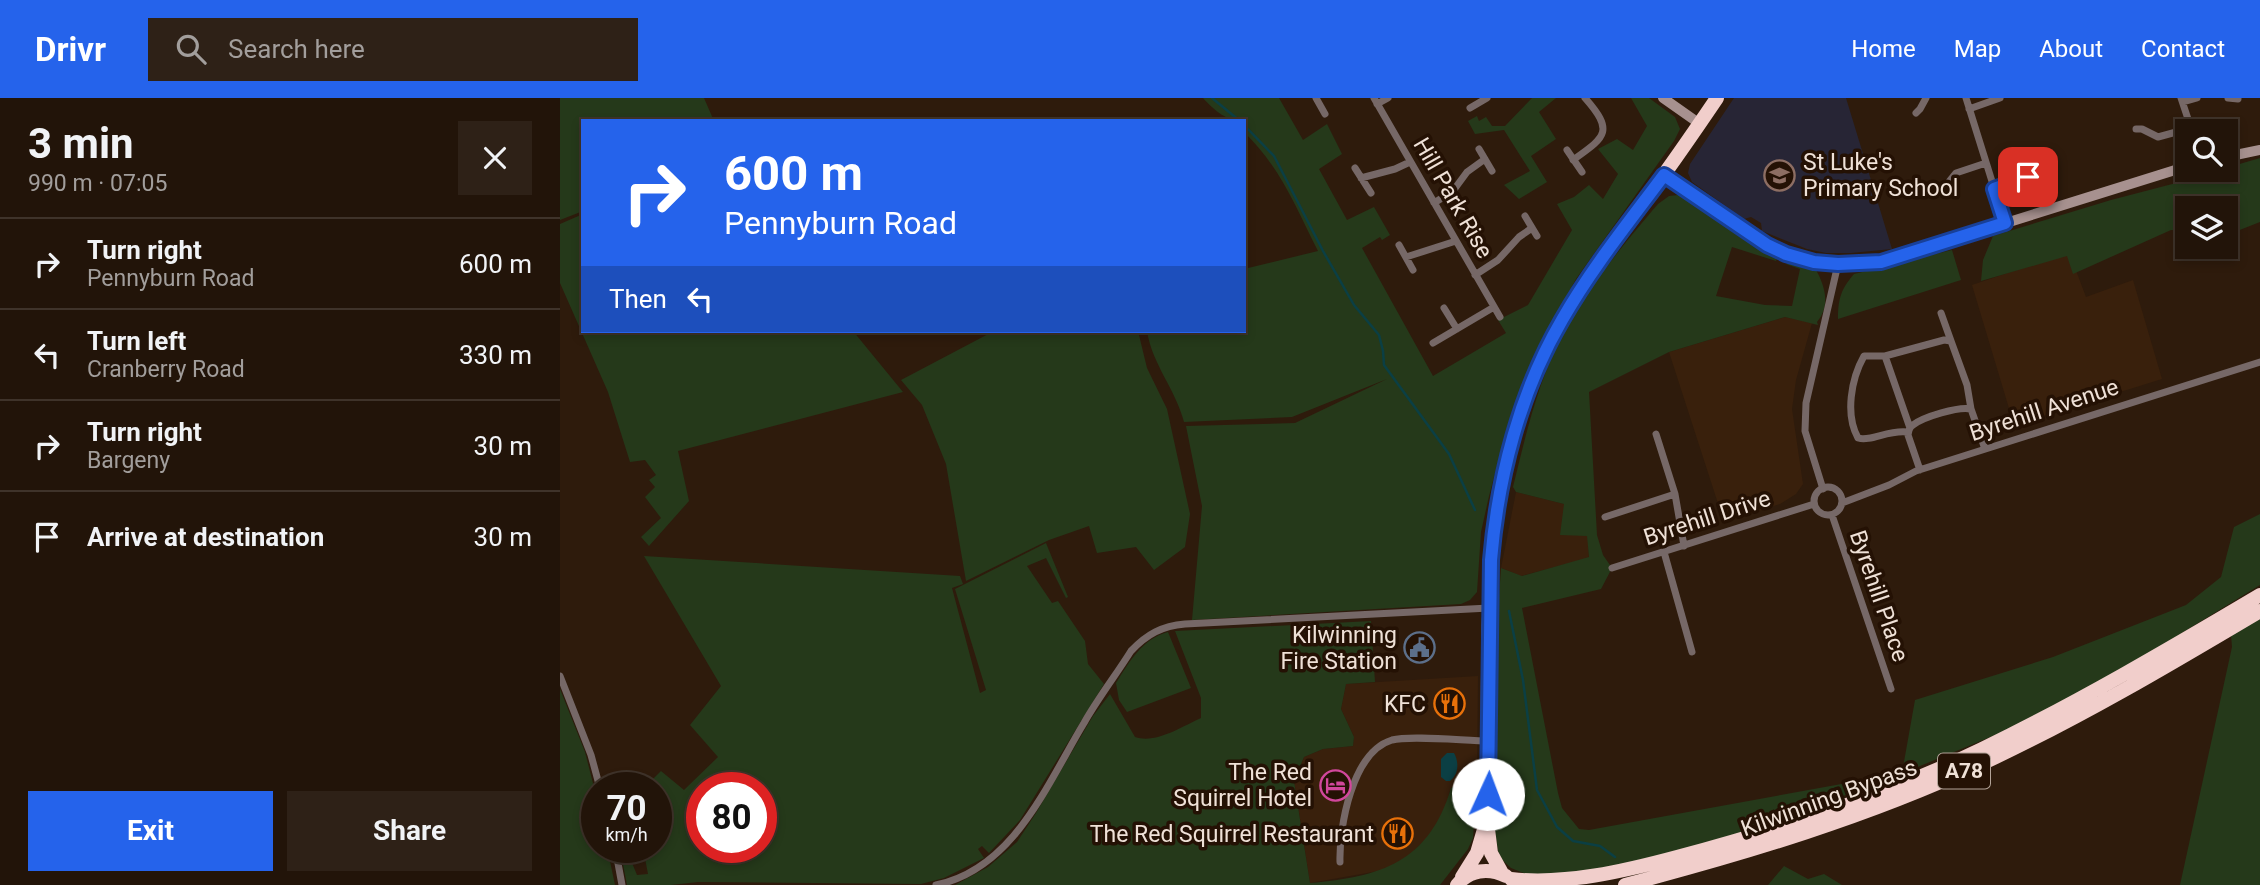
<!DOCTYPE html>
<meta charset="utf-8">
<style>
:root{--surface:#221409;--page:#2e2117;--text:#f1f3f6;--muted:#a29e9c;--line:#3f332a;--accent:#2563eb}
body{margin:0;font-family:Roboto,sans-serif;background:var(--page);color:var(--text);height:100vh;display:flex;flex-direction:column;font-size:26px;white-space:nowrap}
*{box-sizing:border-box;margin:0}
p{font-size:23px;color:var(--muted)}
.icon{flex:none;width:38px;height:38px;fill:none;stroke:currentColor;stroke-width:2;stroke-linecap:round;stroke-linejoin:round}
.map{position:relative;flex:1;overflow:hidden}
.side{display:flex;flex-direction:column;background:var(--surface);width:560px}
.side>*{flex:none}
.guide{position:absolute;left:21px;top:21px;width:665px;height:214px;border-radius:0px;box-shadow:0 4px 10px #0003,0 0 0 2px var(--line);background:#2563eb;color:#fff;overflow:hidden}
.controls{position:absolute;left:1615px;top:21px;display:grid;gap:14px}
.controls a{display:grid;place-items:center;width:63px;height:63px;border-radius:0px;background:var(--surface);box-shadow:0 4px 10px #0003,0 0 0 2px var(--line);font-size:35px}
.speed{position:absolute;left:21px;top:674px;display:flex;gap:14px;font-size:35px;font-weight:700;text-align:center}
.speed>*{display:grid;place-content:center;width:91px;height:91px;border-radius:50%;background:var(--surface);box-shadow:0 4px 10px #0003,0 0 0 2px var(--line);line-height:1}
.speed small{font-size:18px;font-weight:400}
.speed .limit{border:10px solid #d22;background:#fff;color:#111}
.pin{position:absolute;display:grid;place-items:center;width:60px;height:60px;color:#fff;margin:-30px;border-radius:14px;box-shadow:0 4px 10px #0006}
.me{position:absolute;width:77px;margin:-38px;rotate:2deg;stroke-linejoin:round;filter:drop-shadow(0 0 5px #0008)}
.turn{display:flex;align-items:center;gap:24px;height:147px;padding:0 28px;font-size:32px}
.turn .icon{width:91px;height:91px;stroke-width:2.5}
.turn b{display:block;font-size:49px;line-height:60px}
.then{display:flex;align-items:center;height:66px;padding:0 28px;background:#0003;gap:14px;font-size:26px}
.round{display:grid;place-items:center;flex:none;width:74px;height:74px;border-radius:0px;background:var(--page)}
.summary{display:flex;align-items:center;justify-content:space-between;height:119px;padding:0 28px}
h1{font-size:42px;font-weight:700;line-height:52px}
.cta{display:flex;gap:14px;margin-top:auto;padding:14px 28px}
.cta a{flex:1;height:80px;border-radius:0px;background:var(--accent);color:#fff;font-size:28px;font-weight:700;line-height:80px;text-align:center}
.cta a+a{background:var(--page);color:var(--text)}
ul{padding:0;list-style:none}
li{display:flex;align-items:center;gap:21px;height:91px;padding:0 28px;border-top:2px solid var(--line)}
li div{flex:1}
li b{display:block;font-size:26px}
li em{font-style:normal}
header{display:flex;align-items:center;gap:42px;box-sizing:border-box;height:98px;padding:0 35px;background:var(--accent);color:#fff}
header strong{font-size:33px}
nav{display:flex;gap:38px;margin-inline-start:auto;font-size:24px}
.search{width:490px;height:63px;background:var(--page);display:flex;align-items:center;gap:18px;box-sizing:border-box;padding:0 24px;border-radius:0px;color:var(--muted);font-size:26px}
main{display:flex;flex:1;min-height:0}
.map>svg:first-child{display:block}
.built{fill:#39200c}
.education{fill:#272535}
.green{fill:#25391a;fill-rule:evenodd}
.water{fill:#0b3f44}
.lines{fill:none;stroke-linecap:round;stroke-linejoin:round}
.stream{stroke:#0b3f44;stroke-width:2.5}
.street{stroke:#766867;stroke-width:7}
.secondary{stroke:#a7918f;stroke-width:10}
.highway{stroke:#f1cecb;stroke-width:14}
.route-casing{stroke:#184099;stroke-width:18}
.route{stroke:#2563eb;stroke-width:12}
.labels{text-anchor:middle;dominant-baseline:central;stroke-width:7;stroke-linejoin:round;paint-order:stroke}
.shield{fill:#241104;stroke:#b2a398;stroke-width:2}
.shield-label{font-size:21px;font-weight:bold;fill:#efe1d7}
.poi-label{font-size:23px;fill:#efe1d7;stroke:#241104;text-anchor:end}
.street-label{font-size:23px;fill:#efe1d7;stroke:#241104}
</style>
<header>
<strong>Drivr</strong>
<div class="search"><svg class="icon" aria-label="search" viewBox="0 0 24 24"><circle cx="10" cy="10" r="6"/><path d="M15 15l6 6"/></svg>Search here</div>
<nav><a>Home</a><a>Map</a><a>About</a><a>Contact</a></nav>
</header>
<main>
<section class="side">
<div class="summary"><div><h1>3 min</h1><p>990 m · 07:05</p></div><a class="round"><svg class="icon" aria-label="close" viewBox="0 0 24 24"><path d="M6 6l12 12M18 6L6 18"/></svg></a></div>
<ul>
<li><svg class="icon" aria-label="right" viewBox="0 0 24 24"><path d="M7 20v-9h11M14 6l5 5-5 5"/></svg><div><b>Turn right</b><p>Pennyburn Road</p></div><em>600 m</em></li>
<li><svg class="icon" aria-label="left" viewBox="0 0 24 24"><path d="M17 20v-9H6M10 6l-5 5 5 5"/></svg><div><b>Turn left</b><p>Cranberry Road</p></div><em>330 m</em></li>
<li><svg class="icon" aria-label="right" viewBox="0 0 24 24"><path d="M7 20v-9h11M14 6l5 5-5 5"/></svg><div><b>Turn right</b><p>Bargeny</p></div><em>30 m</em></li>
<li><svg class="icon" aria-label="arrive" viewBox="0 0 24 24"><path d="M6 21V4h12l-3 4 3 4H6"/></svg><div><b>Arrive at destination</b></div><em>30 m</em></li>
</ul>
<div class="cta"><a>Exit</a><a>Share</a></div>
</section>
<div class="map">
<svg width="1700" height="787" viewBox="0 0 1700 787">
<rect width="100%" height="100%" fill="#2e1b0c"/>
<path class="built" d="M1509 154 1526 199 1573 182 1602 281 1454 327 1412 187Z
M1225 219 1252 225 1236 282 1232 311 1243 386 1236 396 1220 406 1164 424 1109 254Z
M956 394 1004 406 1028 438 1029 460 961 478 941 470Z
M918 578 917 679 891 690 886 708 870 738 844 762 824 772 750 785 734 683 744 659 763 651 793 648 794 639 781 611 786 586Z"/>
<path class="education" d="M1174 0H1286L1332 151 1291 155H1266L1247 151 1202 133 1201 125 1191 119 1184 121 1132 84 1128 75 1130 66Z"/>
<path class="green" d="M0 0H144L154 23H23V113L0 122Z
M643 0H719L743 42 767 26 782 56 759 71 787 122 814 109 830 137 822 142 820 139 802 150 873 278 946 235 938 222 968 207 1012 132 997 106 1014 99 1029 87 1043 101 1058 76 1038 51 1057 41 1073 52 1087 28 1071 0H1089L1115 19 1120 31 1114 43 1016 181 972 261 950 319 929 398 921 434 917 494 910 502 901 506 632 522 642 408 626 328 735 325 827 281 732 319 624 324C616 292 592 266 587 233H684V171L758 153C735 108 721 70 684 34V23C666 23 655 13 643 0Z
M972 0H996L979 14 996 41 971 58 987 84 959 101 944 87 970 73 944 32 915 36 908 23 917 18 919 23 926 19 932 28H945Z
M1700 60V124L1672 135H1666V110H1628L1627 133 1611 132 1513 176 1507 158 1421 183 1423 162 1433 138 1551 102 1666 72V70Z
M1118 97C1155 112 1182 142 1217 160L1216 163 1172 149 1156 198 1205 207 1232 208 1240 171 1226 166 1232 163 1255 170C1265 188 1271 207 1257 224L1258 227 1225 219 1109 254 1029 294 1037 437 1043 457 1052 470 1041 491 962 510 998 695 1002 710 1019 731 1029 732 1342 675 1355 602 1493 559 1626 507 1661 479 1674 429 1700 416V487L1560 573 1445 633 1343 675 1192 733 1122 752 1050 769 997 777 971 778 951 770 939 759 934 727 936 543 941 470 962 478 1029 459 1027 438 1000 437 1004 406 956 394 953 389C966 335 979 280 1005 231 1027 190 1068 141 1098 106L1109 98Z
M23 116V233H293L343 294 118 353 129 403 89 448 81 439 101 420 85 399 95 389 89 382 96 377 85 362 70 364 48 294 0 185V126Z
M1392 152 1401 182 1278 221C1278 201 1281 191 1294 176Z
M434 233H578L587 270 607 311 630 416 625 449 594 472 576 449 537 455 529 428 489 442 406 483 386 366 362 307 341 282Z
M486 445 508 499 506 500 486 460 467 468 492 505 498 503 525 543 528 566 544 586 460 722 429 755 422 748 418 751 424 760 384 780 361 786 138 784 111 787H67L61 756 68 755 77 777 88 776 83 750 96 749V690L85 689 101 673 124 692 158 659 130 627 161 588 84 458 400 478 403 486 392 490 420 595 426 592 395 491ZM142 690H201V749H142Z
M1700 520V787H1620L1672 549 1671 537Z
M811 523 815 584 786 586 781 611 794 639 793 648 763 651 744 659 734 683 750 785C821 779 869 764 891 690L917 679 913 740 908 751 880 787H395L428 769 457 744 476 715 533 618 550 596 575 639C596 646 621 629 641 620V600L615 533Z
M608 534 631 590 567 614 559 602 556 585C570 563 582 541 608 534Z
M0 591 25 654 37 701V749H47L55 787H0Z
M1224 768 1248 781 1264 776 1282 787H1208Z"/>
<path class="water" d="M887 655H894C899 664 899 676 890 683H886L881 679V661Z"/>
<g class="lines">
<path class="stream" d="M652 0 680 23
M684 27 714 58 763 153 794 207 819 237 823 253 824 267 889 356 915 412
M949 513 963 582 977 692 997 729 1013 743 1040 748 1055 759"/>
<path class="street" d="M756 0 765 16
M814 0 940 219
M1406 0 1445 125
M1621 0 1632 33
M1668 0 1678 1
M1623 4 1637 0
M817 6 828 0
M910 10 927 0
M1409 11 1440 0
M1356 15 1360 11 1366 0
M1576 31H1582L1598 39 1631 30
M919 51 932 73
M1007 52 1022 74
M1013 62C1045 39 1055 34 1025 0
M795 70 811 95
M801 80 835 71 850 64
M1434 91 1466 80 1477 63 1481 61
M1380 95 1396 75 1426 65
M874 105 893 93 907 74 925 61
M965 118 977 138
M839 147 853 172
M846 159 896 143
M915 177 938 162 959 139 972 130
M884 210 897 231
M1381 215 1391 243
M873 245 934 209
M1325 258 1350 330
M1348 334C1329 331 1311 344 1298 340 1285 317 1291 281 1304 258H1325L1384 242 1391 243 1407 287 1411 311
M1096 336 1115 396 1124 448
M1360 372 1348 337C1349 332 1349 330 1353 327 1363 319 1399 308 1411 311L1425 351
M1254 403a14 14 0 1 1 28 0a14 14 0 1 1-28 0Z
M1263 391 1245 333 1246 305 1278 166
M1282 405 1329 387 1356 373 1700 264
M1272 417 1331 591
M1045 419 1115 396
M1104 454 1132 554
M1052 470 1254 406
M0 578 31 657 40 690
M55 749 62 787
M780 764C779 729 792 654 832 642 851 637 907 643 929 643
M376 787C454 771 487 686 524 625 538 600 556 577 571 553 587 536 602 528 625 526L929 510"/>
<path class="secondary" d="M1103 0 1140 26
M1666 59 1700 52
M1104 77 1207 147 1226 156 1254 164 1278 166 1321 164 1628 68"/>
<path class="highway" d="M942 775 931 755 927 723C932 549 910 379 1002 221 1025 182 1054 145 1081 108 1107 73 1132 37 1157 0
M902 779 917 755 925 728
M951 781C1005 787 1065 773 1117 759 1221 731 1325 698 1422 651 1517 605 1609 551 1700 497
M897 787C909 772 928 769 946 778
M1065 787C1187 755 1307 719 1421 666 1518 621 1609 567 1700 513"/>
</g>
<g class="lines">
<defs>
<path id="route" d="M928 696 931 462C938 379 960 294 1002 222 1031 171 1069 124 1104 77L1207 147 1226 156 1254 164 1278 166 1321 164 1445 125 1434 91 1468 79"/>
</defs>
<use href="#route" class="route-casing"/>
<use href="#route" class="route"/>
</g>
<defs>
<symbol id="school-ring" viewBox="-11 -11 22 22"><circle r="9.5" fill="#241104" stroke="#8d6e63" stroke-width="1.5"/><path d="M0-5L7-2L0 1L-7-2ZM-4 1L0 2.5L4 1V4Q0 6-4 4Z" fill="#8d6e63"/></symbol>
<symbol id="civic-ring" viewBox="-11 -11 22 22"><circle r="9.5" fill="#241104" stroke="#5c6f8a" stroke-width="1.5"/><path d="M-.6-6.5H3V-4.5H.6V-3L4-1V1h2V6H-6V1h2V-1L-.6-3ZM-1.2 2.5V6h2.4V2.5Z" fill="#5c6f8a"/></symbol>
<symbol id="restaurant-ring" viewBox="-11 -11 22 22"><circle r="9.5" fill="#241104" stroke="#e8710a" stroke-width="1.5"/><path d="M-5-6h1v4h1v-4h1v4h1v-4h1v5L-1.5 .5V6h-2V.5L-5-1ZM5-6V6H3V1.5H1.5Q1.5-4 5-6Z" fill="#e8710a"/></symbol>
<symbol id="hotel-ring" viewBox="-11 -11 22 22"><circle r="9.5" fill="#241104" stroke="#d1479c" stroke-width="1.5"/><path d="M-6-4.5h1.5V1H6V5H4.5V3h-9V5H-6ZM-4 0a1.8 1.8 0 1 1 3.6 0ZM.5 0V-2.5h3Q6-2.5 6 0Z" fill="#d1479c"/></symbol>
</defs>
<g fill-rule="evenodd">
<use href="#school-ring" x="1202" y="60" width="35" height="35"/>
<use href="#civic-ring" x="842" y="532" width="35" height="35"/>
<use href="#restaurant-ring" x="872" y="588" width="35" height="35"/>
<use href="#hotel-ring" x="758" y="670" width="35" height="35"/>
<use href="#restaurant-ring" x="820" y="718" width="35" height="35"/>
</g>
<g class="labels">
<rect class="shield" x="1378" y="655.5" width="52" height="35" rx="5"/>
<g class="shield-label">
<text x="1404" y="673">A78</text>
</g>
<g class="poi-label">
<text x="1243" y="64" text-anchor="start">St Luke's<tspan x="1243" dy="26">Primary School</tspan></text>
<text x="837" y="537">Kilwinning<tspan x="837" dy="26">Fire Station</tspan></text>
<text x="866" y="606">KFC</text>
<text x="752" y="674">The Red<tspan x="752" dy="26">Squirrel Hotel</tspan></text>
<text x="814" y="736">The Red Squirrel Restaurant</text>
</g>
<g class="street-label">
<text transform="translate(893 100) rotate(60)">Hill Park Rise</text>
<text transform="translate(1484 312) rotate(-18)">Byrehill Avenue</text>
<text transform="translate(1147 420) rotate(-18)">Byrehill Drive</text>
<text transform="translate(1319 498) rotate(71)">Byrehill Place</text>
<text transform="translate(1269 700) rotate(-20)">Kilwinning Bypass</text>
</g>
</g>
</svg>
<div class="controls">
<a><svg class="icon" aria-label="search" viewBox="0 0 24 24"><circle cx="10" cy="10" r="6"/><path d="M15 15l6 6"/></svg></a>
<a><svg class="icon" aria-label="layers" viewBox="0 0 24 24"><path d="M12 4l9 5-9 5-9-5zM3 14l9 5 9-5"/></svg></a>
</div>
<div class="speed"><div>70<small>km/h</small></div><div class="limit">80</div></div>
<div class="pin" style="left:1468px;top:79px;background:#d93025"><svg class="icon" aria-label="arrive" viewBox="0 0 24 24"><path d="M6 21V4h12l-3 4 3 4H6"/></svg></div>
<svg class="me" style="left:928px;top:696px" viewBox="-20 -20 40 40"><circle r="19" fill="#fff"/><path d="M0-13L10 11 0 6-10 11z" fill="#2563eb"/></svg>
<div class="guide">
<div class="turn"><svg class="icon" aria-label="right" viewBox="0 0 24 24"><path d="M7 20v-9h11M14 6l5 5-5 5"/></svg><div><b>600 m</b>Pennyburn Road</div></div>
<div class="then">Then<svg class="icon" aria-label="left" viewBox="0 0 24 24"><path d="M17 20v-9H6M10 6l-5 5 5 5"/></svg></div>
</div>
</div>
</main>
